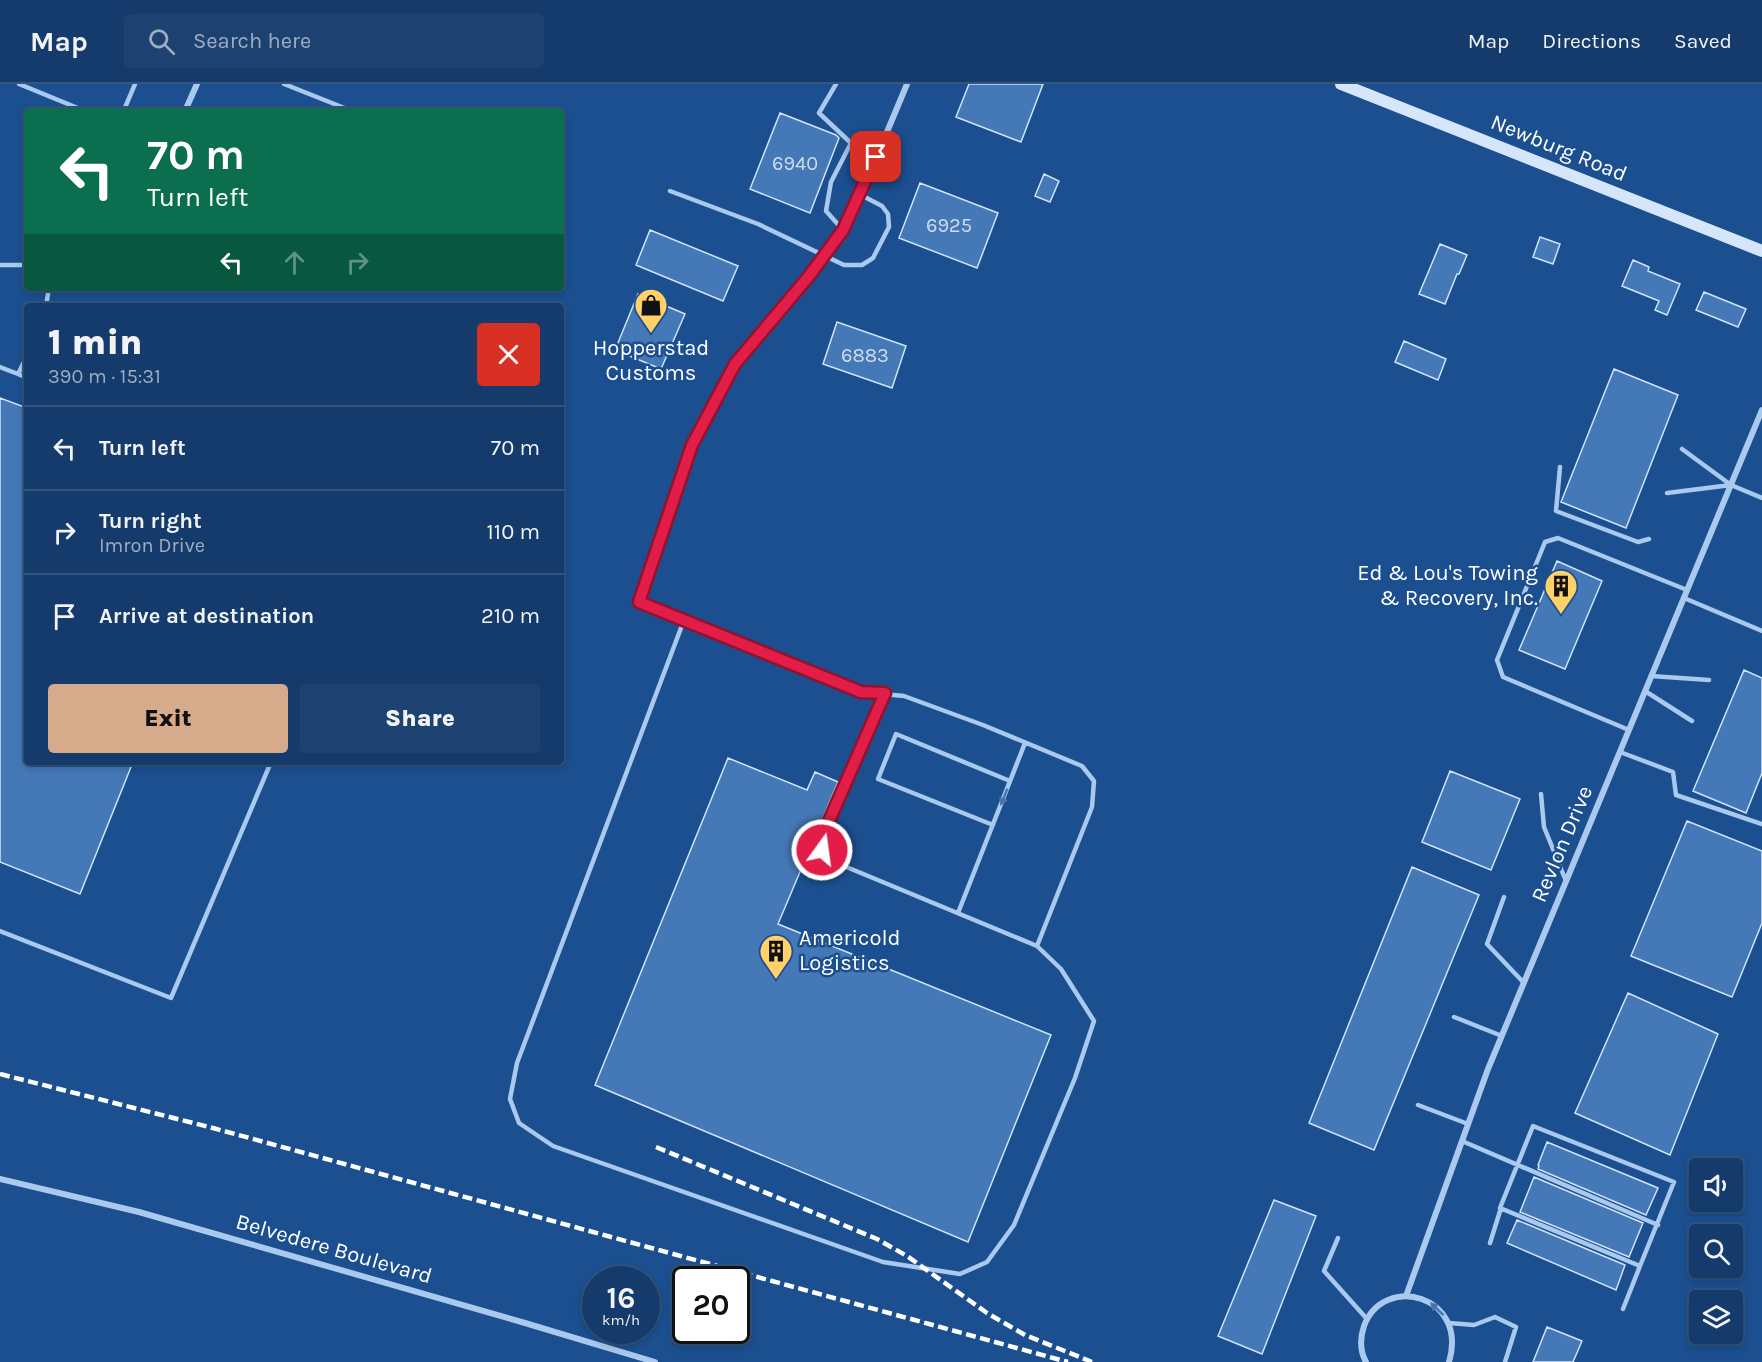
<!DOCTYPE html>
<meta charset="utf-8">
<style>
:root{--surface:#143b6b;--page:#1d4271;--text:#f1f3f6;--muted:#9dadc1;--line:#33557e;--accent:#d6ab8b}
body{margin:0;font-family:Karla,sans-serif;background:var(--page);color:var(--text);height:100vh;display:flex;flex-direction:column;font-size:22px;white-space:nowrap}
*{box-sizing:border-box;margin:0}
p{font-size:20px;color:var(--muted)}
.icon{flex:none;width:33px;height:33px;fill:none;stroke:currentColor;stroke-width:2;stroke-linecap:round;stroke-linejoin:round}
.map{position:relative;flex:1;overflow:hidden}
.panel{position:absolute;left:24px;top:219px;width:540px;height:462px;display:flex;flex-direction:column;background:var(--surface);border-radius:6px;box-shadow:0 3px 9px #0003,0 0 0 2px var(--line)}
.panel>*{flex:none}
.top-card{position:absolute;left:24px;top:24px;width:540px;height:183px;border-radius:6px;box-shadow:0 3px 9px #0003,0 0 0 2px var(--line);background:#0b6e4f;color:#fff;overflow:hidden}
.fabs{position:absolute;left:1689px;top:1074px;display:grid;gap:12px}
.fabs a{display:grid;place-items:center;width:54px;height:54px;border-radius:6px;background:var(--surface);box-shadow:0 3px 9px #0003,0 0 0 2px var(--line);font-size:30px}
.speed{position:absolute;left:582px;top:1182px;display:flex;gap:12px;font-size:30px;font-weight:700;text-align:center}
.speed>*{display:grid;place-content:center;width:78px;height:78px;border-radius:50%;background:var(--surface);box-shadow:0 3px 9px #0003,0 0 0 2px var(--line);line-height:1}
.speed small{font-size:15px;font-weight:400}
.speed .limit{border:3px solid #111;border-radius:9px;background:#fff;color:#111}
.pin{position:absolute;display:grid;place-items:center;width:51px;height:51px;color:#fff;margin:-26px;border-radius:12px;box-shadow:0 3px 9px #0006}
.me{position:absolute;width:66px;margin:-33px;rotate:14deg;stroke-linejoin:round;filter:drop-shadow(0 0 4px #0008)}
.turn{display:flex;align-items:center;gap:21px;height:126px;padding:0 24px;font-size:27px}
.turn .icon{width:78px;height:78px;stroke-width:2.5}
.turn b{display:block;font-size:42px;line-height:51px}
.lanes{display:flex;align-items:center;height:57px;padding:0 24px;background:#0003;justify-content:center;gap:30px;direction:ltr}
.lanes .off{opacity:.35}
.round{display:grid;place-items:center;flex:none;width:63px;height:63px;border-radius:6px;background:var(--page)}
.headline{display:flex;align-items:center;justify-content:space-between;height:102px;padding:0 24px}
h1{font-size:36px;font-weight:800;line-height:45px}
.action{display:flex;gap:12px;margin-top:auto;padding:12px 24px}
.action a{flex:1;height:69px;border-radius:6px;background:var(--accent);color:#111;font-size:24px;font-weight:800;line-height:69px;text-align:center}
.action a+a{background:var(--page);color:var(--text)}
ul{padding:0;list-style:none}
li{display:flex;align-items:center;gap:18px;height:84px;padding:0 24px;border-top:2px solid var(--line)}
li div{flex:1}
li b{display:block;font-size:22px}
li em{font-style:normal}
header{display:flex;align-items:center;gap:36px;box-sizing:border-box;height:84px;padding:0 30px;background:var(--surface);border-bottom:2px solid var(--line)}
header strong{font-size:28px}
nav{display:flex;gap:33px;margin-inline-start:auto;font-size:21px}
.search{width:420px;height:54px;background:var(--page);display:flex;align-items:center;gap:15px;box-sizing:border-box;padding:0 21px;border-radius:6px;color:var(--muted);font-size:22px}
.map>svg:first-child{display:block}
.building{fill:#4478b7;stroke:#cfe3fa;stroke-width:1.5}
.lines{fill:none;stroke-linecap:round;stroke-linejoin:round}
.lane{stroke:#a9c9ee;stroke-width:4.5}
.street{stroke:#a9c9ee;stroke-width:6}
.secondary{stroke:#d6e6fa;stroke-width:12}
.rail{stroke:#fff;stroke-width:4.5;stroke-dasharray:10 4.5;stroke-linecap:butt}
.oneway{fill:#4674ac}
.route-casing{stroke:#92132f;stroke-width:15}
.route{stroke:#e11d48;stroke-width:10}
.labels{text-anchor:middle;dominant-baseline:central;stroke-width:5;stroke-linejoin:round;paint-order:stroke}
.number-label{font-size:20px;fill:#d0dded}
.street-label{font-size:22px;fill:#fff;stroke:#1b4f8f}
.poi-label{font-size:22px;fill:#fff;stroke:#1b4f8f}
</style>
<header>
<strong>Map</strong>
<div class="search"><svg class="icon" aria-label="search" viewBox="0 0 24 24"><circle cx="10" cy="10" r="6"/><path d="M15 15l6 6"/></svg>Search here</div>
<nav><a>Map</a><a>Directions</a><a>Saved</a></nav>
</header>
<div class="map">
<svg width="1762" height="1278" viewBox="0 0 1762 1278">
<rect width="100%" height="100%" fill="#1b4f8f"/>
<path class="building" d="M969 0H1043L1021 58 956 33Z
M780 29 836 51 839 54 810 129 750 105Z
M1044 90 1059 97 1050 118 1035 112Z
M920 99 998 129 977 184 899 154Z
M650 146 738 182 723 217 636 181Z
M1540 153 1560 160 1553 180 1533 173Z
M1440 160 1467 171 1459 190H1457L1445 220 1419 210Z
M1633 176 1649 183 1648 187 1680 200 1667 231 1655 226 1659 217 1622 202Z
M1704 208 1746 225 1738 243 1696 226Z
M638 210 685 230 661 285 615 266Z
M837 238 906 262 892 304 823 280Z
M1404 257 1446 275 1438 296 1395 278Z
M1614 285 1678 311 1626 444 1561 418Z
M0 314 27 324V678H133L80 810 0 778Z
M1557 477 1602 497 1565 585 1519 566Z
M1744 586 1762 594V689L1746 729 1693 707Z
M728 674 807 706 815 688 838 698 778 840 1051 951 968 1158 595 1001Z
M1450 687 1520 715 1491 786 1422 758Z
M1687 737 1762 767V839L1732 913 1631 872Z
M1412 783 1479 811 1374 1066 1309 1039Z
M1628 909 1718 950 1670 1071 1575 1029Z
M1547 1058 1658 1104 1646 1131 1538 1085 1539 1082 1538 1081Z
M1534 1093 1643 1139 1629 1173 1520 1128Z
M1274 1116 1316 1132 1262 1270 1218 1252Z
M1517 1136 1625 1181 1616 1206 1507 1159Z
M1547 1243 1582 1257 1573 1278H1533Z"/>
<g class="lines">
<path class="lane" d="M19 0 85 27
M284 0 352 27
M836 0 819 29 853 61 876 73
M120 27 124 26 135 0
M670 107 758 140 844 181H862L873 174 889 143 888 130 882 122 859 110
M843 146 826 127 831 98 851 59
M0 181H27
M46 222 49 204
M27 272 18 290 27 294
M0 283 18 290
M1682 365 1731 401 1762 414
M1560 383 1556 427 1638 458 1649 455
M1667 409 1731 401
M1684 514 1762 547
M639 518 861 608 904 612 983 641 1082 682 1094 697 1092 723 1037 862 832 777 822 766V753L885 609
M684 536 517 979 510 1015 519 1039 553 1062 883 1178 960 1190 987 1178 1014 1141 1075 994 1094 937 1061 885 1037 862
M1651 592 1709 596
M1645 607 1692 637
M1629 646 1503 593 1497 576 1545 458 1558 454 1687 506
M1620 668 1673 688 1676 711 1762 740
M1541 710 1544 743 1566 797
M993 741 878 695 896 650 1010 697
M1504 813 1487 860 1524 899
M958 829 1025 659
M0 847 171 914 271 678
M1454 933 1502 952
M1418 1021 1468 1040
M1533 1042 1674 1098 1640 1182 1500 1124Z
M1462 1057 1658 1141
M1338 1154 1324 1187 1367 1235
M1490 1159 1501 1124
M1623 1225 1640 1182
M1449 1239 1474 1241 1495 1233 1516 1243 1505 1278"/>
<path class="street" d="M185 27 197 0
M639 518 692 361 735 280 809 192 843 146 887 48 907 0
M0 1095 139 1128 525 1239 655 1278
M1406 1212 1488 985 1762 326
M1366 1278C1360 1267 1360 1254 1364 1242 1384 1189 1469 1211 1449 1278"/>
<path class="secondary" d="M1341 0 1762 167"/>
<path class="rail" d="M0 990 213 1044 1068 1278
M656 1063 877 1155 907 1172 987 1229 1025 1251 1092 1278"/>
</g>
<defs><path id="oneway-solid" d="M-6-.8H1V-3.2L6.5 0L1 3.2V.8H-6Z" transform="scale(1.5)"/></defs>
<g class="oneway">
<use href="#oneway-solid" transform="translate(1004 713) rotate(112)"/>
<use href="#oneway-solid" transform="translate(1437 1225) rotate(-137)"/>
</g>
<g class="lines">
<defs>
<path id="route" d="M822 766V753L885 609 861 608 639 518 692 361 735 280 809 192 843 146 876 73"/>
</defs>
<use href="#route" class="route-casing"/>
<use href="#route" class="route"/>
</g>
<defs>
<symbol id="shop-pin" viewBox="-11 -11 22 30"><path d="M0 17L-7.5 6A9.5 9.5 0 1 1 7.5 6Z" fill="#ffd166" stroke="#1b4f8f"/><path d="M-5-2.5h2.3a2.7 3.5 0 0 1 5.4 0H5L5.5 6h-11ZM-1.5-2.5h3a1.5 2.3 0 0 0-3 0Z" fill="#111"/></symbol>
<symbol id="building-pin" viewBox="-11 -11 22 30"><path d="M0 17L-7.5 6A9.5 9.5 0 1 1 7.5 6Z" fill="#ffd166" stroke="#1b4f8f"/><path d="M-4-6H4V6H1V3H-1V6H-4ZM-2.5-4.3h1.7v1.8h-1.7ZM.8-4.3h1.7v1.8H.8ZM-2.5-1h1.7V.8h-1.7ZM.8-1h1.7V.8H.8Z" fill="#111"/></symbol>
</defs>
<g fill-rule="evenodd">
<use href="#shop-pin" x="632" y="202" width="38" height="52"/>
<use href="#building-pin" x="1542" y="483" width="38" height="52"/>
<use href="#building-pin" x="757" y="848" width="38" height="52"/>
</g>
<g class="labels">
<g class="number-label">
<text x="795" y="79">6940</text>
<text x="949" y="141">6925</text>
<text x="865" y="271">6883</text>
</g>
<g class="street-label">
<text transform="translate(1559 64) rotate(22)">Newburg Road</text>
<text transform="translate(1562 760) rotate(-67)">Revlon Drive</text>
<text transform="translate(334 1165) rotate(16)">Belvedere Boulevard</text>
</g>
<g class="poi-label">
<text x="651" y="264">Hopperstad<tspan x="651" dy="25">Customs</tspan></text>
<text x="1538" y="489" text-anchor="end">Ed &amp; Lou's Towing<tspan x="1538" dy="25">&amp; Recovery, Inc.</tspan></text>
<text x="799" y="854" text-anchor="start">Americold<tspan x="799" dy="25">Logistics</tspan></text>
</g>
</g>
</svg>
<div class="fabs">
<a><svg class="icon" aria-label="sound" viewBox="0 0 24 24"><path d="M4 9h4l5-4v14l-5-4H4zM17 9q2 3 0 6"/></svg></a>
<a><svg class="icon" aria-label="search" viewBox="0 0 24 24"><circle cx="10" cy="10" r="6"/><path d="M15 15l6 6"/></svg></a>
<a><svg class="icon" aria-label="layers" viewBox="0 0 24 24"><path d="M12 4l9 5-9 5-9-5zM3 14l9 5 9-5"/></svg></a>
</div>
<div class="speed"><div>16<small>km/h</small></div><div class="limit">20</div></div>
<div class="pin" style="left:876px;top:73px;background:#d93025"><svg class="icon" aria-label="arrive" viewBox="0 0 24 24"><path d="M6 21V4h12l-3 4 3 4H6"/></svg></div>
<svg class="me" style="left:822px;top:766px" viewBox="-20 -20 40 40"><circle r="17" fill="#e11d48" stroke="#fff" stroke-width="3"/><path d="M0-11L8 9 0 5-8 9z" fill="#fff"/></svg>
<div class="top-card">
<div class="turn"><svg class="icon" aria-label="left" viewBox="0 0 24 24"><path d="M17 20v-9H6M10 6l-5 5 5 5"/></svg><div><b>70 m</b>Turn left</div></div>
<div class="lanes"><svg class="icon" aria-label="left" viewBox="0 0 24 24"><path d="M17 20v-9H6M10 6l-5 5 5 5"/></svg><svg class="icon off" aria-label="ahead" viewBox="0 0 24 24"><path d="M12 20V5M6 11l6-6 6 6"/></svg><svg class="icon off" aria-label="right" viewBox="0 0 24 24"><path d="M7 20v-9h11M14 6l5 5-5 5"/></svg></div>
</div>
<section class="panel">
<div class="headline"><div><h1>1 min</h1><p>390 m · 15:31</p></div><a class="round" style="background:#d93025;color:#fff"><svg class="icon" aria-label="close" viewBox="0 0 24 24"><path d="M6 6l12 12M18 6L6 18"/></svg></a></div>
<ul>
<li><svg class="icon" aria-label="left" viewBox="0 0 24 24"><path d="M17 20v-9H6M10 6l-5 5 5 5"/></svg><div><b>Turn left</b></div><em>70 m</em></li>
<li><svg class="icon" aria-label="right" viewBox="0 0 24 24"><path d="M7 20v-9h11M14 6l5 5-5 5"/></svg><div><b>Turn right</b><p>Imron Drive</p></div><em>110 m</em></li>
<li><svg class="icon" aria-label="arrive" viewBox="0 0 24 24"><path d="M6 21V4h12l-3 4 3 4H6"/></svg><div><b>Arrive at destination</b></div><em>210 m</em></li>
</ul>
<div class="action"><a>Exit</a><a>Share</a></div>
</section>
</div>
